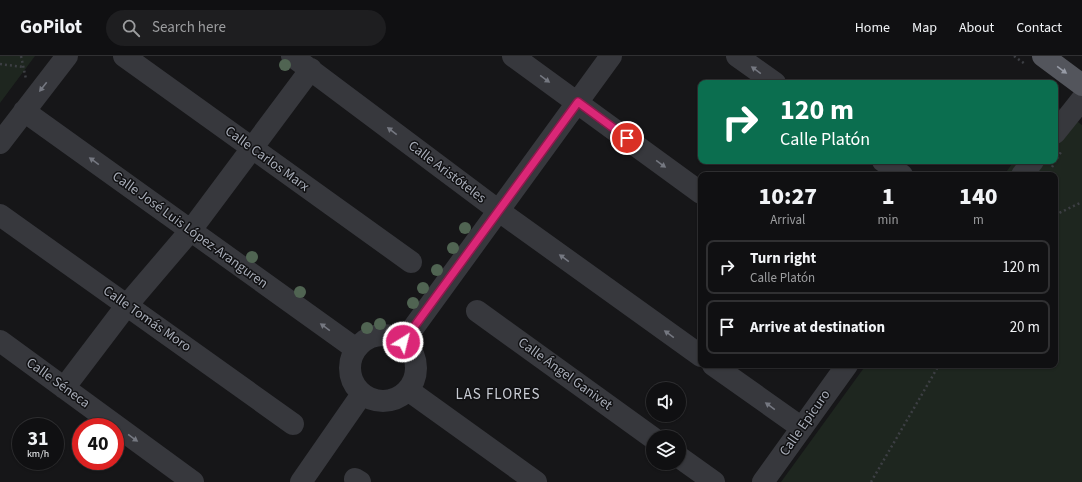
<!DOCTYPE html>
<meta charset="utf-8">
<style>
:root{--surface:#101012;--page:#1e1e20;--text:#f1f3f6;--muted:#9c9d9f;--line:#303032}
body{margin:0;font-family:"Source Sans 3",sans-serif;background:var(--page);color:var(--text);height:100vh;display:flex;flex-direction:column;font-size:15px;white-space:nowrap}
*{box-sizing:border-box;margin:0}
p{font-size:13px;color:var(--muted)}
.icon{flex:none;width:22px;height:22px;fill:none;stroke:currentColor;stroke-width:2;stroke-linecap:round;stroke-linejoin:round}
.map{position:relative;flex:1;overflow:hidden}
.drawer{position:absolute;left:698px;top:116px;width:360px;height:196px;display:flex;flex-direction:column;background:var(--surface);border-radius:8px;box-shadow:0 1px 3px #0004,0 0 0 1px var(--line)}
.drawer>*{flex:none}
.banner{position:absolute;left:698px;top:24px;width:360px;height:84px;border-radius:8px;box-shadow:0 1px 3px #0004,0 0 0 1px var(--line);background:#0b6e4f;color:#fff;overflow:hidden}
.buttons{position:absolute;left:646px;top:326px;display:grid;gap:8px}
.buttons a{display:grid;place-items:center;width:40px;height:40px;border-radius:50%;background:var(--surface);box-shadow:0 1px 3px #0004,0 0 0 1px var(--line);font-size:20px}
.speed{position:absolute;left:12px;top:362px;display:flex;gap:8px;font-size:20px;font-weight:700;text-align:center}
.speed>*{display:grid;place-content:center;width:52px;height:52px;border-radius:50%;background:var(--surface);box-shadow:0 1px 3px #0004,0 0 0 1px var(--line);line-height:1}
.speed small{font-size:10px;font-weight:400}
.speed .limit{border:6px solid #d22;background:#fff;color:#111}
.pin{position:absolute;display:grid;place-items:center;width:34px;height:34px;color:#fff;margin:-17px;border:2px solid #fff;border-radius:50%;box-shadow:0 1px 4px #0007}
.me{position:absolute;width:44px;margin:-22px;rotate:36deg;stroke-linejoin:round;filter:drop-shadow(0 0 3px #0008)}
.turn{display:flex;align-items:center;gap:14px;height:84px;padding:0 16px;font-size:18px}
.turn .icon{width:52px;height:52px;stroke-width:2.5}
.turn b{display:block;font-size:28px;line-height:34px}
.eta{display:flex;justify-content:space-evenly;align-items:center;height:68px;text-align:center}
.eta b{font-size:24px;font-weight:800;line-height:28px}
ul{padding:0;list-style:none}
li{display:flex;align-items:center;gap:12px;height:54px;margin:0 8px 6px;padding:0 8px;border:2px solid var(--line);border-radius:8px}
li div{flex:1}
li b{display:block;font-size:15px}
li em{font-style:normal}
header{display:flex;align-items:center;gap:24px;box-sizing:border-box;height:56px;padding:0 20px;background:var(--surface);border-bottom:1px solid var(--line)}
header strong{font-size:19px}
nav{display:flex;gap:22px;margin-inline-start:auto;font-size:14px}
.search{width:280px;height:36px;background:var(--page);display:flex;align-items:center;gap:10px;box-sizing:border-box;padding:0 14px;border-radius:22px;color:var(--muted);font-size:15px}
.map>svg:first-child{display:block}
.green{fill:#1e261f}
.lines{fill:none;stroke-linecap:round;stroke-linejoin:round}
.path{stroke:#3d3f44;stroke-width:2.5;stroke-dasharray:2 3;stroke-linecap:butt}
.minor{stroke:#37383d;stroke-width:22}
.major{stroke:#53555c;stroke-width:22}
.tree{fill:#506452}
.oneway{fill:#757881}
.oneway2{fill:#979ba6}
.route-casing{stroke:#8e194d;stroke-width:10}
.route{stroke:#db2777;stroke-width:7}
.labels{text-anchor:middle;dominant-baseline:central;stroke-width:3;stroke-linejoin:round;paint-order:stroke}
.street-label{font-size:14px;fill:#a8adb8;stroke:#111113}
.neighbourhood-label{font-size:15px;letter-spacing:1px;fill:#c9ccd4;stroke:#111113}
</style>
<header>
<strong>GoPilot</strong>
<div class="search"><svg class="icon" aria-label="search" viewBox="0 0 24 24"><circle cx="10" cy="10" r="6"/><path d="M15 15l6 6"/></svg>Search here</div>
<nav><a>Home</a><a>Map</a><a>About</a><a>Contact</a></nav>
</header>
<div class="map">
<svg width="1082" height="426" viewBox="0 0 1082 426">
<rect width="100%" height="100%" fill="#161618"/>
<path class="green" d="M0 0H35L0 47Z
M1055 49 1082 69V426H781L866 309H1055V119H1004L1014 105H1055Z"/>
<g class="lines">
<path class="path" d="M21 0 26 23
M1014 0 1025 8
M0 8 23 11
M1052 111 1061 96
M1055 159 1082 146
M871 426 939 309"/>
<path class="minor" d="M124 0 411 206
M292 0 499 155 701 300
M513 0 701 137
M737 0 775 27
M24 55 356 293
M1055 77 1082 43
M0 87 67 0
M883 105 902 119
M1022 119 1033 105
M0 159 293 368
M477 255 653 382
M350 312a33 33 0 1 1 66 0a33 33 0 1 1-66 0Z
M0 285 193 426
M403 286 611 0
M713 309 802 372
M64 332 127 249 191 174 311 13
M408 334 536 426
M679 401 714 426
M355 423 360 426
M301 426 362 338
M763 426 847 309"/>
<path class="major" d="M1043 0 1082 29"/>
</g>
<g class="tree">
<circle cx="285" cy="9" r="6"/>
<circle cx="465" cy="172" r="6"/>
<circle cx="453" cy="192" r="6"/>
<circle cx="252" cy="201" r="6"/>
<circle cx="437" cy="214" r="6"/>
<circle cx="423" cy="232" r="6"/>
<circle cx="300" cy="236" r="6"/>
<circle cx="413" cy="247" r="6"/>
<circle cx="380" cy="268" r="6"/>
<circle cx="367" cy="272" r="6"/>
</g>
<defs><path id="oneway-solid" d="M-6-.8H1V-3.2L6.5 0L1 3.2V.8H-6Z"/></defs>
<g class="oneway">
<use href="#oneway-solid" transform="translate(756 14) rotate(-144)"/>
<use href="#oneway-solid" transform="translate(545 23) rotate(36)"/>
<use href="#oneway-solid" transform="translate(43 31) rotate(128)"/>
<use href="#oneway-solid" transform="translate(392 75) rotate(-143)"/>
<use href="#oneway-solid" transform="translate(94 105) rotate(-144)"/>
<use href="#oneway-solid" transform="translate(661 108) rotate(36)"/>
<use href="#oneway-solid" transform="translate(564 202) rotate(-144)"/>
<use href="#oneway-solid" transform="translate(325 271) rotate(-144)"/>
<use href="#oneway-solid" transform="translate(669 278) rotate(-144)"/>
<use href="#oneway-solid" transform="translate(770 350) rotate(-144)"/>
<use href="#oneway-solid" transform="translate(133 382) rotate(36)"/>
</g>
<use class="oneway2" href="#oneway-solid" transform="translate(1062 14) rotate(36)"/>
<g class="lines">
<defs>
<path id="route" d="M403 286 578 46 627 82"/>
</defs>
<use href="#route" class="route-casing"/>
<use href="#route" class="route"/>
</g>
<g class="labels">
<g class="street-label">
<text transform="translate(267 103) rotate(36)">Calle Carlos Marx</text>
<text transform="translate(447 116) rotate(37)">Calle Aristóteles</text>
<text transform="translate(190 174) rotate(36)">Calle José Luis López-Aranguren</text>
<text transform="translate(147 263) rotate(35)">Calle Tomás Moro</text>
<text transform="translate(565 318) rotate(36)">Calle Ángel Ganivet</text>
<text transform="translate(58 327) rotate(36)">Calle Séneca</text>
<text transform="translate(805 367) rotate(-55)">Calle Epicuro</text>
</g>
<g class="neighbourhood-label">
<text x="498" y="338">LAS FLORES</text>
</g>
</g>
</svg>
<div class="buttons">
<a><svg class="icon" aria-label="sound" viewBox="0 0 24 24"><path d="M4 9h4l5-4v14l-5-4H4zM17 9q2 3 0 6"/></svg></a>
<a><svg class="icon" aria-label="layers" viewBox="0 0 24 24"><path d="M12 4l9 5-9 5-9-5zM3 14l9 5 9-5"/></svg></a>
</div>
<div class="speed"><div>31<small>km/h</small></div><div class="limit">40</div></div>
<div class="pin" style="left:627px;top:82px;background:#d93025"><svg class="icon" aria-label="arrive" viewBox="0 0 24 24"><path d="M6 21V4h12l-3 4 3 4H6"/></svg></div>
<svg class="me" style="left:403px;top:286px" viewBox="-20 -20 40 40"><circle r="17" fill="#db2777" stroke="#fff" stroke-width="3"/><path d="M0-11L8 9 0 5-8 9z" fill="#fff"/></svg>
<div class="banner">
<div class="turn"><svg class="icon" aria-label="right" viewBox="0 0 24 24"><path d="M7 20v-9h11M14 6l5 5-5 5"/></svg><div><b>120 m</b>Calle Platón</div></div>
</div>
<section class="drawer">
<div class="eta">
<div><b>10:27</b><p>Arrival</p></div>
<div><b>1</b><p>min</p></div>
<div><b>140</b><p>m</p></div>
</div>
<ul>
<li><svg class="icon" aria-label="right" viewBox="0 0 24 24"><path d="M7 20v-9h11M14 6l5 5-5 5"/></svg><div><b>Turn right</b><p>Calle Platón</p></div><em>120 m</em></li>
<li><svg class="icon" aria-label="arrive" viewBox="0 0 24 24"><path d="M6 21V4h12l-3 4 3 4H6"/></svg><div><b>Arrive at destination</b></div><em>20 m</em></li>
</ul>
</section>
</div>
